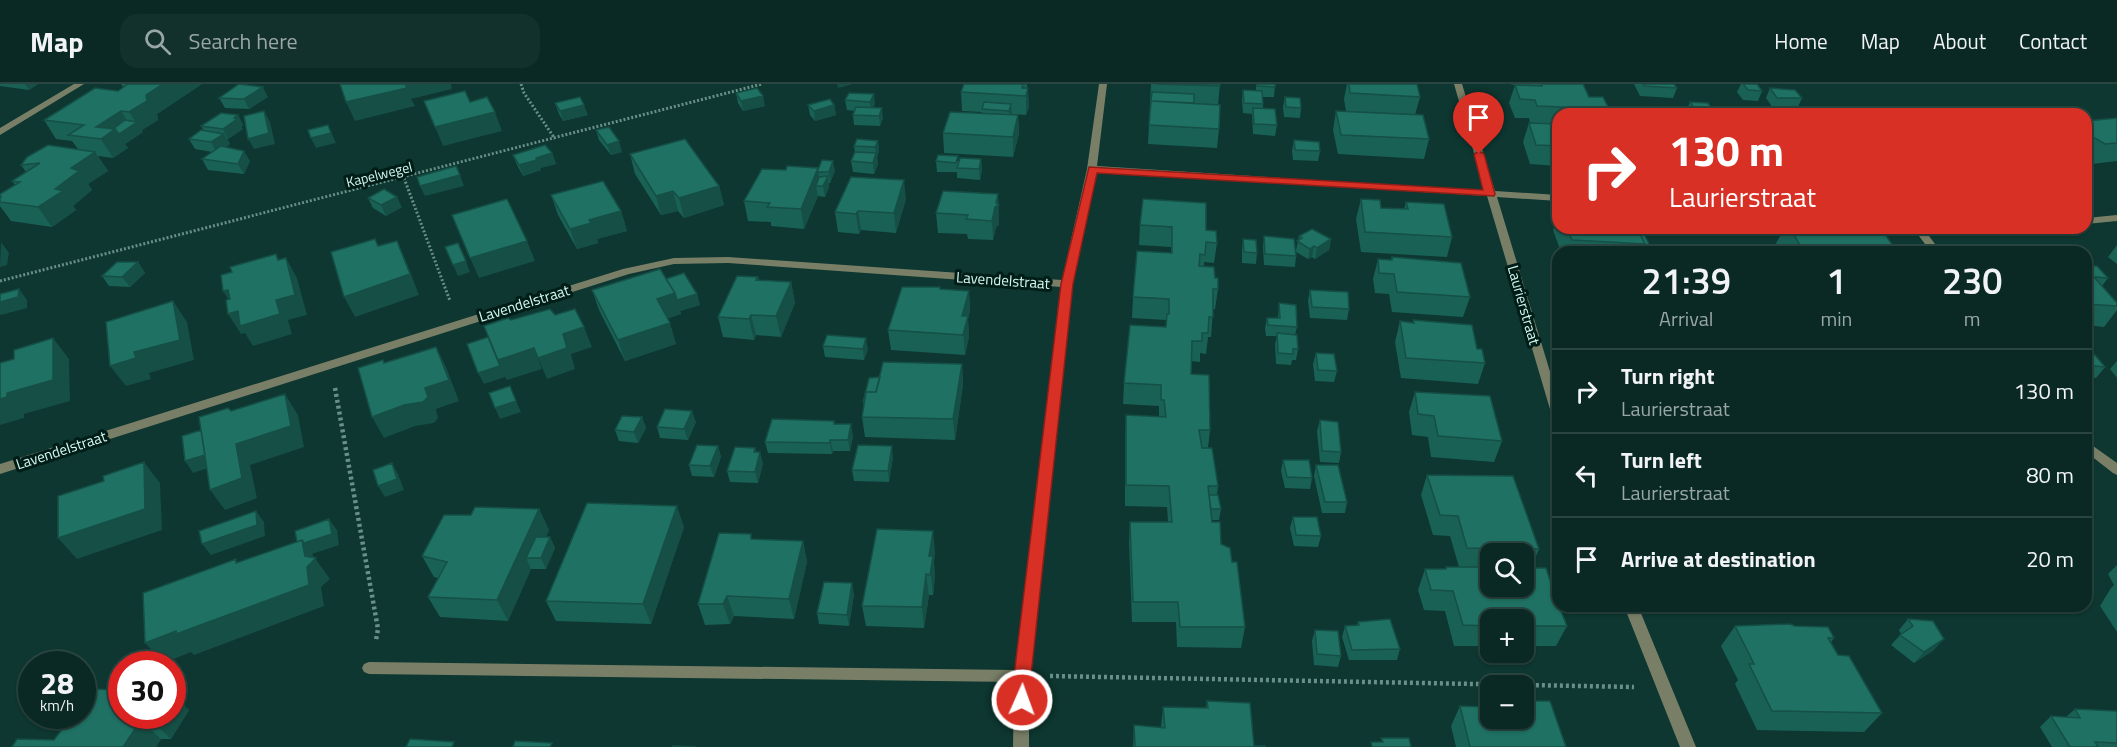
<!DOCTYPE html>
<meta charset="utf-8">
<style>
:root{--surface:#0a2924;--page:#13312c;--text:#f1f3f6;--muted:#99a6a6;--line:#2a4541}
body{margin:0;font-family:"Titillium Web",sans-serif;background:var(--page);color:var(--text);height:100vh;display:flex;flex-direction:column;font-size:22px;white-space:nowrap}
*{box-sizing:border-box;margin:0}
p{font-size:20px;color:var(--muted)}
.icon{flex:none;width:33px;height:33px;fill:none;stroke:currentColor;stroke-width:2;stroke-linecap:round;stroke-linejoin:round}
.map{position:relative;flex:1;overflow:hidden}
.drawer{position:absolute;left:1552px;top:162px;width:540px;height:366px;display:flex;flex-direction:column;background:var(--surface);border-radius:18px;box-shadow:0 2px 4px #0004,0 0 0 2px var(--line)}
.drawer>*{flex:none}
.banner{position:absolute;left:1552px;top:24px;width:540px;height:126px;border-radius:18px;box-shadow:0 2px 4px #0004,0 0 0 2px var(--line);background:#d93025;color:#fff;overflow:hidden}
.tools{position:absolute;left:1480px;top:459px;display:grid;gap:12px}
.tools a{display:grid;place-items:center;width:54px;height:54px;border-radius:12px;background:var(--surface);box-shadow:0 2px 4px #0004,0 0 0 2px var(--line);font-size:30px}
.speed{position:absolute;left:18px;top:567px;display:flex;gap:12px;font-size:30px;font-weight:700;text-align:center}
.speed>*{display:grid;place-content:center;width:78px;height:78px;border-radius:50%;background:var(--surface);box-shadow:0 2px 4px #0004,0 0 0 2px var(--line);line-height:1}
.speed small{font-size:15px;font-weight:400}
.speed .limit{border:9px solid #d22;background:#fff;color:#111}
.pin{position:absolute;display:grid;place-items:center;width:51px;height:51px;color:#fff;margin:-62px -26px;border-radius:50% 50% 50% 0;rotate:-45deg;box-shadow:0 0 6px #0007}
.pin .icon{rotate:45deg}
.me{position:absolute;width:66px;margin:-33px;rotate:2deg;stroke-linejoin:round;filter:drop-shadow(0 0 4px #0008)}
.turn{display:flex;align-items:center;gap:21px;height:126px;padding:0 18px;font-size:27px}
.turn .icon{width:78px;height:78px;stroke-width:2.5}
.turn b{display:block;font-size:42px;line-height:51px}
.eta{display:flex;justify-content:space-evenly;align-items:center;height:102px;text-align:center}
.eta b{font-size:36px;font-weight:600;line-height:42px}
ul{padding:0;list-style:none}
li{display:flex;align-items:center;gap:18px;height:84px;padding:0 18px;border-top:2px solid var(--line)}
li div{flex:1}
li b{display:block;font-size:22px}
li em{font-style:normal}
header{display:flex;align-items:center;gap:36px;box-sizing:border-box;height:84px;padding:0 30px;background:var(--surface);border-bottom:2px solid var(--line)}
header strong{font-size:28px}
nav{display:flex;gap:33px;margin-inline-start:auto;font-size:21px}
.search{width:420px;height:54px;background:var(--page);display:flex;align-items:center;gap:15px;box-sizing:border-box;padding:0 21px;border-radius:18px;color:var(--muted);font-size:22px}
.map>svg:first-child{display:block}
.lines{fill:none;stroke-linecap:round;stroke-linejoin:round}
.path-far1{stroke:#688f88;stroke-width:3;stroke-dasharray:2 2;stroke-linecap:butt}
.path{stroke:#688f88;stroke-width:4.5;stroke-dasharray:3 3;stroke-linecap:butt}
.minor{fill:#797f67;fill-rule:evenodd}
.wall{fill:#1a6155;fill-rule:evenodd}
.shaded-wall{fill:#154f45}
.building{fill:#1e7163;stroke:#154f45;stroke-width:1.5}
.route{fill:#d93025;stroke:#8d1f18;stroke-width:1.5}
.labels{text-anchor:middle;dominant-baseline:central;stroke-width:6;stroke-linejoin:round;paint-order:stroke}
.far-street-label{font-size:14px;fill:#d4f8ef;stroke:#001d18}
.street-label{font-size:15px;fill:#d4f8ef;stroke:#001d18}
</style>
<header>
<strong>Map</strong>
<div class="search"><svg class="icon" aria-label="search" viewBox="0 0 24 24"><circle cx="10" cy="10" r="6"/><path d="M15 15l6 6"/></svg>Search here</div>
<nav><a>Home</a><a>Map</a><a>About</a><a>Contact</a></nav>
</header>
<div class="map">
<svg width="2117" height="663" viewBox="0 0 2117 663">
<rect width="100%" height="100%" fill="#0d3730"/>
<g class="lines">
<path class="path-far1" d="M521 0 524 9 555 55
M404 94 450 217
M0 197 762 0"/>
<path class="path" d="M335 304 378 545 376 556
M1050 592 1634 603"/>
<path class="minor" d="M74 0H84L0 51V44Z
M1099 0H1107L1097 82 1485 107 1454 0H1462L1495 107 1558 111V117L1497 113 1558 314V336L1554 335 1552 332 1487 112 1096 88 1072 200 1029 592V663H1013L1014 598 369 590 364 588 362 584 364 580 369 578 1015 586 1061 203 728 179 674 180 629 190 0 390V380L623 185 674 174 728 173 1062 196 1087 85Z
M2117 131V137L2086 140V134Z
M1913 144H1923L1941 168H1931Z
M2086 357 2117 379V391L2113 389 2086 368Z
M1624 522H1638L1696 663H1680Z"/>
</g>
<path class="wall" d="M0 0H38L29 6 0 2Z
M121 0H202L157 30 158 36 142 46 143 48 125 60 128 64 113 74 98 72 108 87 88 100 92 106 73 122 76 126 52 143 11 137 0 122V110L15 101 12 97 26 88 21 81 78 65 72 57 56 55 44 36 118 7 123 3Z
M1027 0 1029 23 1026 31 1012 30 1011 31H1018L1019 50 1013 73 944 69 943 49 982 30V28L962 27 961 8Z
M1151 0H1220L1218 21 1219 45 1217 64 1148 60Z
M1256 0H1275L1274 13H1263V24L1277 41 1275 52 1253 50 1252 30 1243 29 1242 16 1243 6 1256 7Z
M1347 0H1417L1420 13 1415 31 1429 55 1424 75 1338 70 1333 46 1336 27H1346L1344 15Z
M1509 0H1583L1589 13 1609 25 1607 30H1558V82L1530 80 1523 58 1529 39H1530L1529 34H1515L1509 19 1515 1Z
M1634 0H1674L1677 4 1673 14 1640 12Z
M1741 0H1757L1762 7 1758 17 1743 16 1737 8Z
M1770 4 1802 14 1797 25 1773 24 1766 14Z
M736 9 765 22 743 27 738 19Z
M849 9 875 20 873 24 883 34 880 42 854 41 853 31 855 27 847 26 845 16Z
M268 13 249 25 225 24 219 14Z
M1285 13 1301 24 1300 34 1284 33 1283 23Z
M1690 18 1715 30H1687L1686 28Z
M555 19 588 31 563 37 559 30Z
M808 21H834L836 31 815 37 810 31Z
M238 31 243 41 241 43 243 45 228 55H227L230 60 226 63 250 77 244 90 208 86 202 75 212 68 195 65 189 55 204 47 201 42Z
M2117 34V77L2092 80 2086 76V37Z
M596 46 622 68 611 71 599 56Z
M1294 56 1320 67 1318 77 1293 76 1292 67Z
M878 57 879 67 877 73 878 80 874 90 853 88 851 77 855 69 854 62Z
M552 69 556 80 540 84 541 86 523 92 517 81 513 71Z
M630 70 719 102 724 121 684 134 678 127 661 131 635 90Z
M981 75 982 86 980 96 957 94V88H937L936 77H959Z
M818 84V87H835L830 99H829V103L825 113 818 112 804 145 771 142V138L748 137 744 117 786 86Z
M998 110 999 141 996 143 993 156 968 155 967 150 938 149 936 129Z
M551 111 621 127 627 147 597 155 598 159 577 165 558 131Z
M368 114 402 123 386 132 373 124Z
M906 115 896 149 861 146 859 150 838 148 835 128Z
M1361 115 1381 124 1404 125 1406 118 1452 153 1447 173 1361 168 1356 135Z
M1558 132V144H1641L1653 168H1561L1553 146Z
M1140 141 1206 146 1217 159 1214 179 1204 178V182L1215 194 1218 205 1215 225H1213L1211 253H1208L1206 270 1200 269V278L1191 277V290L1210 346 1208 364 1218 402 1217 411 1221 425 1219 436H1212V438L1221 460 1232 478 1245 543 1241 564 1177 563 1176 538H1132L1129 458 1130 438H1168L1167 423 1125 422V352L1126 331 1159 333V322L1123 320 1124 299 1166 243V236L1132 234 1133 213 1171 169V163L1139 161Z
M1785 144H1872L1897 168H1782L1776 159Z
M1264 152 1296 166 1299 152 1331 155 1329 166 1315 175 1312 173 1308 175 1296 168V172L1295 183 1264 181 1263 163Z
M1243 155 1257 169 1256 180 1242 179V166Z
M2117 161V180L2108 173Z
M2013 163 2071 168H2009Z
M1392 173 1470 213 1463 233 1392 228 1389 210 1375 209 1373 195 1378 175 1391 176Z
M138 178 145 189 130 203 109 202 102 192Z
M2086 182 2108 194 2102 202 2117 219V226L2104 243 2086 241Z
M758 193 759 197 791 198 795 219 781 253 756 251 754 256 723 253 718 233Z
M666 195 697 210 700 221 680 227 681 230 668 234 676 260 625 277 599 226 592 206Z
M940 205 969 207 970 227 968 235 969 253 965 271 891 266 888 246Z
M1310 206 1349 225 1347 236 1310 234 1308 217Z
M1279 219 1297 243 1295 251 1298 265 1296 276H1292L1291 281 1276 280 1275 260 1277 252H1266L1265 244 1267 234H1278Z
M1413 236 1477 265 1485 279 1478 300 1401 294 1395 258 1400 237 1413 238Z
M823 262 868 265 864 276 825 273Z
M1316 269 1337 287 1334 298 1315 297 1313 280Z
M2086 270 2105 283 2096 294 2086 293Z
M2117 277V294L2110 285Z
M962 280 963 301 955 356 865 353 862 333 864 321 863 318 880 293Z
M1415 308 1502 357 1494 378 1431 373 1428 353 1412 351 1409 328Z
M642 333 646 344 638 359 619 357 615 346Z
M1320 336 1341 368 1339 379 1320 378 1317 347Z
M834 337 835 340 853 352 850 367H833L832 370 768 369 765 358Z
M696 338 688 356 660 354 657 343Z
M718 362 721 373 714 393 692 392 689 381Z
M755 364 756 368 763 379 758 399 730 398 727 387Z
M893 373 889 398 854 397 852 386Z
M1283 376 1312 394 1310 405 1285 404 1281 387Z
M1316 381 1347 418 1345 429H1322L1314 392Z
M1427 391 1539 465 1531 484 1567 542 1556 562H1524V536H1491V562H1454L1445 527 1424 526 1418 506 1425 485H1445L1446 483H1459L1450 452 1433 451 1421 411ZM1491 470H1524V502H1491Z
M539 425 549 446 546 453H550L555 464 546 485H531L508 537 440 533 428 513 438 494 434 493 422 472Z
M1293 433 1321 452 1318 463 1294 462 1290 444Z
M684 443 651 540 556 537 546 517Z
M753 455 803 457 807 478 794 535 734 532 730 540 705 541 698 520Z
M935 467 934 478 935 493 933 511H929L924 544 866 542 862 522Z
M2117 481V548L2100 522 2111 504 2114 501 2108 490Z
M854 510 849 542 819 540 817 529Z
M1869 522H1903L1898 528 1872 527Z
M1908 535 1934 566 1914 579 1891 561 1901 550 1899 546Z
M1358 538 1400 565 1397 576H1349L1342 553 1345 542 1357 541Z
M1735 542H1795L1834 554 1831 558 1838 571 1882 629 1864 648 1757 646 1735 600 1738 596 1721 562Z
M1315 546 1341 572 1338 583 1314 581 1312 557Z
M1207 617 1254 662 1265 663H1133L1134 641 1161 643 1163 623 1206 624Z
M1485 617 1566 663H1456L1451 642 1460 622 1482 623Z
M2075 625 2117 628V663H2052L2040 643 2051 632 2066 633Z
M189 626 171 655H161L156 663 54 656 72 632Z"/>
<path class="shaded-wall" d="M25 0H38L29 6Z
M163 0H202L157 30 158 36 142 46 143 48 125 60 128 64 113 74 101 55 96 43 121 27 131 42 136 38 129 28 146 11Z
M405 0H451L452 5 411 15 415 22 355 37 346 18Z
M837 0H853L838 4Z
M263 3 268 13 249 25 244 15Z
M1028 4 1029 23 1026 31V12Z
M874 10 875 20 871 28 870 18Z
M763 12 765 22 743 27 741 17Z
M1011 20 1012 30 1010 37 1009 27Z
M584 21 588 31 563 37 560 27Z
M834 21 836 31 815 37 814 27Z
M882 24 883 34 880 42 879 32Z
M264 27 270 38 275 60 254 65 248 55Z
M495 28 502 47 443 62 435 43Z
M238 31 243 41 241 43 243 45 228 55 223 45Z
M1018 31 1019 50 1013 73V53Z
M328 41 336 59 316 64 311 54Z
M224 50 230 60 217 69 211 58Z
M619 57 622 68 611 71 607 61Z
M878 57 879 67 877 73 878 80 874 90 873 79 876 70 875 63Z
M244 67 250 77 244 90 238 80Z
M95 68 108 87 88 100 92 106 73 122 76 126 52 143 38 123 55 105 71 84Z
M552 69 556 80 540 84 541 86 523 92 519 81 536 74Z
M981 75 982 86 980 96 979 85Z
M833 77 835 87 830 99 829 88Z
M818 84 820 102H816L818 112 804 145 801 125Z
M460 91 464 102 425 112 420 102Z
M828 92 829 103 825 113 823 102Z
M904 96 906 115 896 149 894 129Z
M719 102 724 121 684 134 679 114Z
M673 107 678 127 661 131 656 112Z
M998 110 999 141 996 143 993 156 992 137Z
M397 113 402 123 386 132 381 121Z
M621 127 627 147 597 155 598 159 577 165 570 145 589 136Z
M858 127 861 146 859 150 856 130Z
M1331 155 1329 166 1315 175 1317 164Z
M397 157 406 177 419 211 355 233 344 213Z
M527 157 535 177 479 194 470 174Z
M1 158 9 169 7 181 0 183Z
M1314 162 1312 173 1308 175 1310 165Z
M286 174 297 194 307 231 288 236 292 250 253 262 245 249 241 250 228 230 276 216Z
M466 177 470 188 458 192 453 181Z
M138 178 145 189 130 203 122 193Z
M791 198 795 219 781 253 776 232Z
M19 205 27 216V224L1 231 0 230V218Z
M228 206 236 227 223 207Z
M969 207 970 227 968 235 969 253 965 271 962 232Z
M675 209 697 210 700 221 680 227 681 230 664 236 657 215Z
M173 217 187 238 194 276 149 289 151 295 126 302 110 282 134 268Z
M751 231 756 251 754 256 749 235Z
M670 239 676 260 625 277 618 256Z
M584 243 592 263 571 270 575 285 547 295 538 274 563 250Z
M489 253 534 264 542 285 507 296 505 293 484 300 478 289Z
M53 254 69 275 70 317 24 330V334L0 341V315L7 309Z
M866 254 868 265 864 276 863 265Z
M436 263 446 283 459 317 436 325 438 334 434 339 415 342 384 354 372 333Z
M962 280 963 301 955 356 953 335Z
M285 310 298 331 304 363 250 381 257 414 225 426 210 406 236 360Z
M516 317 521 328 500 335 495 324Z
M692 327 696 338 688 356 684 345Z
M642 333 646 344 638 359 634 348Z
M851 340 853 352 850 367 848 356Z
M830 356 833 367 832 370 830 359Z
M718 362 721 373 714 393 710 382Z
M892 362 893 373 889 398 888 387Z
M760 368 763 379 758 399 755 388Z
M210 369 218 381 193 389 185 377Z
M144 378 160 399 162 446 77 475 58 454Z
M392 379 398 390 404 406 385 413 378 402Z
M677 422 684 443 651 540 643 520Z
M539 425 549 446 536 474H526L531 485 508 537 497 516Z
M256 427 264 438 265 452 211 471 202 460Z
M329 435 337 446 339 461 312 470 330 495 321 503 324 522 194 571 191 568 164 579 145 559 176 547 297 462 302 456Z
M933 447 935 467 934 478 935 493 933 511 929 472Z
M550 453 555 464 546 485 541 474Z
M803 457 807 478 794 535 789 515Z
M926 490 929 511 924 544 922 523Z
M852 499 854 510 849 542 847 531Z
M727 512 734 532 730 540 723 520Z
M1944 555 1934 566 1914 579 1924 568Z
M172 609 189 626 171 655 151 636 154 632H172Z
M141 636 161 655 156 663H123Z"/>
<path class="building" d="M128 0H163L146 11 147 17 129 28 121 27 96 43 115 45 101 55 68 51 84 41 44 36 95 4 118 7Z
M239 0 263 3 244 15 219 14Z
M340 0H405L407 4 346 18Z
M964 0H1023L1022 4H1028L1026 12 961 8Z
M1156 0H1220V2Z
M1257 0H1275V3L1257 2Z
M1349 0H1417L1420 13 1350 9Z
M1541 0H1583L1589 13H1603L1609 25 1537 22 1535 16 1520 15 1515 1 1542 2Z
M1643 0H1674L1677 4 1644 2Z
M1743 0H1757L1762 7 1748 6Z
M757 4 763 12 741 17 736 9Z
M1770 4 1795 6 1802 14H1777Z
M1243 6 1262 7 1263 20 1244 19Z
M465 7 470 18 487 13 495 28 435 43 424 17Z
M1152 8 1194 10V19L1151 17Z
M849 9 874 10 870 18 845 16Z
M580 13 584 21 560 27 555 19Z
M1285 13 1300 14 1301 24 1286 23Z
M830 15 834 21 814 27 808 21Z
M1151 17 1220 21 1219 45 1149 41Z
M984 18 1011 20 1009 27 982 25Z
M1690 18 1708 19 1715 30H1698Z
M856 23 882 24 879 32 853 31Z
M1253 24 1275 25 1277 41 1254 40Z
M264 27 269 49 248 55 244 32Z
M1336 27 1423 31 1429 55 1341 51Z
M950 28 1018 31 1013 53 943 49Z
M221 29 238 31 234 34 237 35 223 45 201 42Z
M2117 34V59L2105 60 2086 49V37Z
M125 36 137 38 119 50 115 45H113Z
M1529 39 1558 40V62L1536 61Z
M328 41 331 49 311 54 308 46Z
M609 43 619 57 607 61 596 46Z
M201 46 224 50 211 58 189 55Z
M685 55 719 102 679 114 673 107 656 112 630 70Z
M857 55 878 57 875 63 854 62Z
M1294 56 1319 58 1320 67 1295 66Z
M48 61 95 68 71 84 79 87 55 105 63 107 38 123 0 118V114L1 113H0V110L20 98 12 97 40 79 21 81 27 73Z
M545 61 552 69 536 74 537 76 519 81 513 71Z
M221 62 244 67 238 80 202 75Z
M855 68 876 69 873 79 851 77Z
M938 71 958 72 956 79 936 77Z
M960 74 981 75 979 85 957 84Z
M822 76 833 77 829 88H817Z
M456 82 460 91 420 102 417 93Z
M787 82 818 84 801 125 767 123 770 119 744 117 762 85 786 86Z
M828 92 823 102H816L819 93Z
M851 93 904 96 894 129 858 127 856 130 835 128Z
M603 97 621 127 589 136 591 139 570 145 551 111Z
M384 105 397 113 381 121 368 114Z
M943 107 998 110 996 119 999 121 995 123 992 137 966 135 968 131 936 129Z
M507 115 527 157 470 174 452 131Z
M1143 115 1206 119V146L1216 147 1217 159 1206 158 1205 171 1200 170 1199 182 1214 183 1215 194H1218V205H1213V233H1209L1208 249H1202V257H1192L1191 290 1209 291 1210 346H1199L1202 364H1212L1218 402H1208L1212 438H1220L1221 460 1230 464 1232 478H1237L1245 543H1180L1178 518H1133L1130 438H1172L1169 402 1126 401V331L1166 333 1164 316H1161V301L1124 299 1130 241 1166 243 1167 230H1169V215L1133 213 1137 167 1172 169V143L1140 141Z
M1361 115 1380 116 1381 124 1408 125 1406 118 1444 120 1452 153 1365 148Z
M1567 144H1637L1645 160 1572 156Z
M1637 144H1641L1653 168H1641L1645 160Z
M1790 144H1881L1897 168H1804Z
M1312 145 1331 155 1317 164 1314 162 1310 165 1297 157 1302 154 1299 152Z
M1264 152 1294 155 1296 172 1265 170Z
M375 155 378 162 397 157 410 190 344 213 331 168Z
M1243 155 1256 156 1257 169 1244 168Z
M458 159 466 177 453 181 445 163Z
M2013 163 2068 164 2071 168H2017Z
M1729 166 1753 167 1754 168H1731Z
M276 170 278 176 286 174 295 211 276 216 280 230 240 242 238 227 228 230 226 216 230 215 228 206 223 207 221 191 232 188 230 183Z
M1392 173 1461 179 1470 213 1397 208 1394 190 1379 189 1378 175 1392 176Z
M117 178H138L122 193 102 192Z
M2086 182H2097L2108 194 2094 193 2117 219V222L2086 220Z
M660 185 675 209 657 215 670 239 618 256 592 206Z
M684 189 697 210 677 216 675 209 666 195Z
M737 192 758 193 756 196 791 198 776 232 751 231 749 235 718 233Z
M902 203H940V205L969 207 962 232H968L963 251 888 246Z
M19 205 18 213 0 218V210Z
M1310 206 1348 208 1349 225 1312 223Z
M173 217 180 256 134 268 136 274 110 282 106 238Z
M1279 219 1296 221 1297 243 1268 241 1267 234H1280Z
M550 225 555 231 575 225 584 243 563 250 567 264 538 274 534 264 498 276 484 242 508 234 511 236Z
M1413 236 1472 241 1477 265H1482L1485 279 1406 274 1400 237 1414 239Z
M1277 249 1297 251 1298 265H1293V270L1278 269Z
M827 251 866 254 863 265 823 262Z
M488 253 500 282 478 289 467 260Z
M53 254V296L7 309V313L0 315V279L14 275V266Z
M436 263 449 296 425 304 428 313 423 318 404 321 372 333 358 284 383 276 384 279Z
M1316 269 1334 270 1337 287 1318 286Z
M2086 270 2095 271 2105 283 2086 281Z
M883 278 962 280 953 335 862 333 866 308H876Z
M880 293 876 308H866L864 318H863L869 294Z
M510 302 516 317 495 324 489 309Z
M1415 308 1490 312 1502 357 1438 352 1434 332 1418 330Z
M285 310 291 342 236 360 242 394 210 406 199 333 228 324 231 327Z
M665 325 692 327 684 345 657 343Z
M622 332 642 333 634 348 615 346Z
M772 335 834 337V340H851L848 356H830V359L765 358Z
M1320 336 1338 338 1341 368 1322 367Z
M201 346 205 371 185 377 182 352Z
M697 361 718 362 710 382 689 381Z
M858 361 892 362 888 387 852 386Z
M735 363 755 364 754 368H760L755 388 727 387Z
M1283 376H1309L1312 394 1287 393Z
M144 378 145 425 58 454V412L104 397 103 392Z
M392 379 397 395 378 402 373 386Z
M1316 381H1338L1347 418H1325Z
M1427 391 1513 392 1539 465 1467 464 1458 432 1440 431Z
M1209 411H1218L1221 425H1211Z
M587 419 677 422 643 520 546 517Z
M475 423 539 425 497 516 428 513 447 478 422 472 444 431H471Z
M256 427 257 441 202 460 199 447Z
M1293 433H1317L1321 452 1296 451Z
M329 435 332 450 304 459 302 456 297 458 295 447Z
M877 445 933 447 929 472H933L930 491 926 490 922 523 862 522Z
M719 449 751 450V455L803 457 789 515 727 512 723 520H698Z
M536 453H550L541 474H526Z
M302 456 305 472 316 474 307 483 309 501 176 550V547L145 559 143 509 236 475V479Z
M1446 483H1491V502H1524V484H1546L1558 520V522H1559L1567 542H1524V536H1491V542L1463 541 1453 507 1431 506 1425 485H1446Z
M824 498 852 499 847 531 817 529Z
M1390 535 1400 565 1352 566 1345 542 1359 541 1358 538Z
M1908 535 1933 537 1944 555 1924 568 1900 551 1913 542Z
M1790 540 1795 542 1828 543 1834 554H1828L1838 571 1849 572 1882 629 1772 627 1749 580H1754L1735 542Z
M1315 546 1338 547 1341 572 1317 570Z
M90 605 122 606V632H154L151 636H141L123 663H12L17 655 54 656 72 632H82V616Z
M1207 617 1250 619 1254 662H1265V663H1135L1134 641 1165 644 1163 623 1208 624Z
M1485 617H1491V634H1524V617H1550L1566 663H1470L1460 622 1485 623Z
M2075 625 2116 627 2117 628V659L2095 658 2098 663H2070L2051 632 2080 634Z
M1381 654H1409L1411 663H1372L1371 658H1383Z
M410 655 454 658 452 663H406Z
M515 657 552 659 550 663H513Z
M673 662 696 663H673Z"/>
<path class="route" d="M1479 67 1484 70 1495 110 1494 112 1097 89 1073 200 1031 592 1030 616 1028 621 1022 623 1016 621 1013 616 1014 592 1061 200 1089 83 1483 106 1474 70Z"/>
<g class="labels">
<g class="far-street-label">
<text transform="translate(379 90) rotate(-14)">Kapelwegel</text>
</g>
<g class="street-label">
<text transform="translate(1003 196) rotate(4)">Lavendelstraat</text>
<text transform="translate(524 219) rotate(-17)">Lavendelstraat</text>
<text transform="translate(1524 221) rotate(74)">Laurierstraat</text>
<text transform="translate(61 366) rotate(-18)">Lavendelstraat</text>
</g>
</g>
</svg>
<div class="tools">
<a><svg class="icon" aria-label="search" viewBox="0 0 24 24"><circle cx="10" cy="10" r="6"/><path d="M15 15l6 6"/></svg></a>
<a>+</a>
<a>−</a>
</div>
<div class="speed"><div>28<small>km/h</small></div><div class="limit">30</div></div>
<div class="pin" style="left:1479px;top:70px;background:#d93025"><svg class="icon" aria-label="arrive" viewBox="0 0 24 24"><path d="M6 21V4h12l-3 4 3 4H6"/></svg></div>
<svg class="me" style="left:1022px;top:616px" viewBox="-20 -20 40 40"><circle r="17" fill="#d93025" stroke="#fff" stroke-width="3"/><path d="M0-11L8 9 0 5-8 9z" fill="#fff"/></svg>
<div class="banner">
<div class="turn"><svg class="icon" aria-label="right" viewBox="0 0 24 24"><path d="M7 20v-9h11M14 6l5 5-5 5"/></svg><div><b>130 m</b>Laurierstraat</div></div>
</div>
<section class="drawer">
<div class="eta">
<div><b>21:39</b><p>Arrival</p></div>
<div><b>1</b><p>min</p></div>
<div><b>230</b><p>m</p></div>
</div>
<ul>
<li><svg class="icon" aria-label="right" viewBox="0 0 24 24"><path d="M7 20v-9h11M14 6l5 5-5 5"/></svg><div><b>Turn right</b><p>Laurierstraat</p></div><em>130 m</em></li>
<li><svg class="icon" aria-label="left" viewBox="0 0 24 24"><path d="M17 20v-9H6M10 6l-5 5 5 5"/></svg><div><b>Turn left</b><p>Laurierstraat</p></div><em>80 m</em></li>
<li><svg class="icon" aria-label="arrive" viewBox="0 0 24 24"><path d="M6 21V4h12l-3 4 3 4H6"/></svg><div><b>Arrive at destination</b></div><em>20 m</em></li>
</ul>
</section>
</div>
